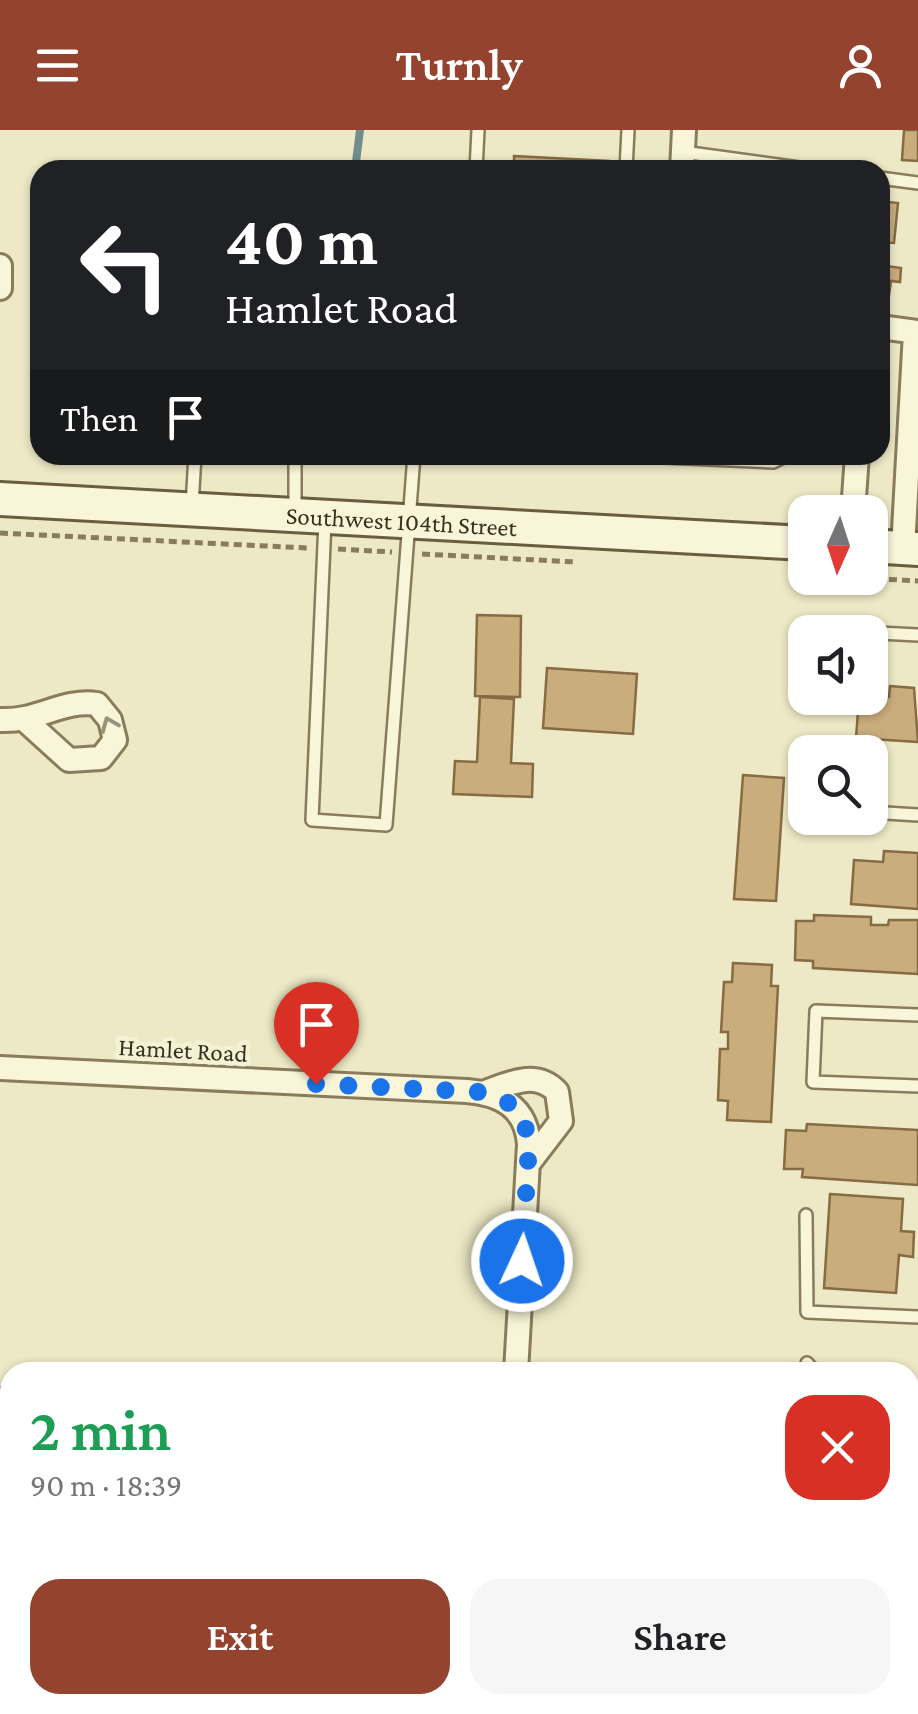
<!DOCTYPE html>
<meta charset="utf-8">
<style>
:root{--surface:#fff;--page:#f6f6f6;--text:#202124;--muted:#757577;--accent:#94432e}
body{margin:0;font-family:"Crimson Pro",serif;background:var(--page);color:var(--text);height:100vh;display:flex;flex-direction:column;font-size:38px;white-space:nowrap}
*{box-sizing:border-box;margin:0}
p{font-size:32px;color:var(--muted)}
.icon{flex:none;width:55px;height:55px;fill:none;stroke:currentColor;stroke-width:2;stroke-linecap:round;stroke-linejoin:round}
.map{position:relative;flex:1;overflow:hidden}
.sheet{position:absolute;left:0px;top:1232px;width:920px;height:352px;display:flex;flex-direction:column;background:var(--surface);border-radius:30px 30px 0 0;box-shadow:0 2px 8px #0004}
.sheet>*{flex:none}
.top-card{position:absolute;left:30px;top:30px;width:860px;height:305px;border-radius:30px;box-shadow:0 2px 8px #0004;background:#202124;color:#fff;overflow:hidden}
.needle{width:65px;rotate:183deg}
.tools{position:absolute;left:788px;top:365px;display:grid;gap:20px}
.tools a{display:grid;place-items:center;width:100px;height:100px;border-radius:20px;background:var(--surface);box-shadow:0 2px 8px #0004;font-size:50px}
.pin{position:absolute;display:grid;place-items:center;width:85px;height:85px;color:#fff;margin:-102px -42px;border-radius:50% 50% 50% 0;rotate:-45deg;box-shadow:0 0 10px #0007}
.pin .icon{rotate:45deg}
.me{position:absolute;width:110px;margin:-55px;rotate:3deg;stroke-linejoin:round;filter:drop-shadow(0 0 8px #0008)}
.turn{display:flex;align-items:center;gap:35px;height:210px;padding:0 30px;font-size:45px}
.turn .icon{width:130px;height:130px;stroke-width:2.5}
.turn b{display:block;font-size:70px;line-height:85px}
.then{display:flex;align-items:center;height:95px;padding:0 30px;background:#0003;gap:20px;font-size:38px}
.round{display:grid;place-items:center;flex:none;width:105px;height:105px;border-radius:30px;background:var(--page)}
.summary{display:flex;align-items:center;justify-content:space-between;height:170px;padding:0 30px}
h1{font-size:60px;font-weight:600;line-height:75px;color:#1e9e55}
.button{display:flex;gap:20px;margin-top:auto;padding:20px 30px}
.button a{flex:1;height:115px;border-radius:30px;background:var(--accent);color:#fff;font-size:40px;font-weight:600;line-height:115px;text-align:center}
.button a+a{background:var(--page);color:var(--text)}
header{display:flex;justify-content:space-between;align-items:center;height:130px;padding:0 30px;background:var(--accent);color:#fff;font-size:45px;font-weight:600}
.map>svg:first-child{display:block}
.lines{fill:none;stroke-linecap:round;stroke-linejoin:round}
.stream{stroke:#6e8f8d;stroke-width:8}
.building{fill:#caad7d;stroke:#866b43;stroke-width:2.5}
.service-casing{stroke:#887c5c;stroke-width:16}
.minor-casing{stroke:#887c5c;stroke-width:28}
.secondary-casing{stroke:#695d3f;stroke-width:38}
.path{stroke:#887c5c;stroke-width:5;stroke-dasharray:8 5;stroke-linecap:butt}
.service{stroke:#f8f5d9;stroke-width:11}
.minor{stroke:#f8f5d9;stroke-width:22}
.secondary{stroke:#f8f5d9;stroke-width:32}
.oneway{stroke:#98937c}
.route{stroke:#1a73e8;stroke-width:18;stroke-dasharray:0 32.4}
.labels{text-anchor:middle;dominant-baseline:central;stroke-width:9;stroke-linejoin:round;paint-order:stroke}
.street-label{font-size:25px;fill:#38311f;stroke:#f4f2d5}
</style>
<header><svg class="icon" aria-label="menu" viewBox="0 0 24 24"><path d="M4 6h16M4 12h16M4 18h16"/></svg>Turnly<svg class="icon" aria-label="person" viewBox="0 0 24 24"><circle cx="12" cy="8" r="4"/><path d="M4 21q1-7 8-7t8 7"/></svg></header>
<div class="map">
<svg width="918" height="1584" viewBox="0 0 918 1584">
<rect width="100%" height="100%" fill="#ede9c6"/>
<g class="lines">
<path class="stream" d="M355 40 360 0"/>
</g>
<path class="building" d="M904 0H918V31L902 30Z
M514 26 609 31 608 40H514Z
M880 71 898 73 894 113 880 112Z
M880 135 901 138 900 152 891 151 889 165 880 164Z
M477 485 521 486 520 567 475 566Z
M547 538 637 544 633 604 543 598Z
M890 556 914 558 918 612 856 608 859 568 889 567Z
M480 567 514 569 511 633 533 634 532 667 453 664 455 631 477 632Z
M743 645 784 648 776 771 734 769Z
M884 721 918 723V779L851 774 854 730 883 732Z
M814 785 871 787V795H888L889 790H918V844L813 838V831L795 830 796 791H814Z
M733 833 772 835 771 856H778L771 992 727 990 728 971 718 970 720 919H728V902H721L724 852H732Z
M807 994 918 1000V1055L802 1047 803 1039H784L786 1000 806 1001Z
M830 1064 903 1069 901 1101 914 1102 913 1127 899 1125 896 1163 824 1158Z"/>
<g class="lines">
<defs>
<path id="service" d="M683 22 814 40
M476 40 478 0
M626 40 628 0
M880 48 918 53
M619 325 773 332 787 325
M192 376 195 325
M295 381V325
M325 391 312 690 386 695 414 325
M879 503 918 505
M870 682 918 685
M918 885 816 881 813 952 918 956
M806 1085 807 1182 918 1187
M807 1233 815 1242
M910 1298 918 1291"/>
<path id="minor" d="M682 40 684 0
M0 136V158
M880 197 918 202
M853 382 857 325
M903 418 915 202
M0 590C38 592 62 569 97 574L110 590 115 610 101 628 69 630 26 591
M0 938 467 961C501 964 526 977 529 1014L516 1242
M483 963C508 954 536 939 557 962L561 991 528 1034
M0 1270 10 1271
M436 1584 440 1575"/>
<g id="secondary">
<path id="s1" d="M0 369 805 413"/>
<path d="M870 416 918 419"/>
</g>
</defs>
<use href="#service" class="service-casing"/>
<use href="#minor" class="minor-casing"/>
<use href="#secondary" class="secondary-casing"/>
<path class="path" d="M0 403 307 418
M338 419 392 422
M422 424 576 432
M863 448 918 451"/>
<use href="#service" class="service"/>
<use href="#minor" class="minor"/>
<use href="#secondary" class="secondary"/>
</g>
<defs><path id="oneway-chevron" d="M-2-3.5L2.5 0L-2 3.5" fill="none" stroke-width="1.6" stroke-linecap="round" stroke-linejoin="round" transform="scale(2.5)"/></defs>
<use class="oneway" href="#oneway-chevron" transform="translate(109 594) rotate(-112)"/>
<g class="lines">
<path class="route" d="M316 954 482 962 511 974 524 991 529 1014 522 1131"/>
</g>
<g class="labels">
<g class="street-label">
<text stroke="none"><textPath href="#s1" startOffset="402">Southwest 104th Street</textPath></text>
<text transform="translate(183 920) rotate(3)">Hamlet Road</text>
</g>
</g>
</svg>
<div class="tools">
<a><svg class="needle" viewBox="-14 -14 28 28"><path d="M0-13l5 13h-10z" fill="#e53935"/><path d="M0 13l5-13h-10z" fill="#757577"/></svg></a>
<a><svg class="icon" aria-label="sound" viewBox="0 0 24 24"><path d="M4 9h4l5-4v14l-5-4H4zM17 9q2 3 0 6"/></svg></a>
<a><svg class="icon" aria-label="search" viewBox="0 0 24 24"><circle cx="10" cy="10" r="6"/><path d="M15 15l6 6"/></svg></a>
</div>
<div class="pin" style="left:316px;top:954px;background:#d93025"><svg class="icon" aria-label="arrive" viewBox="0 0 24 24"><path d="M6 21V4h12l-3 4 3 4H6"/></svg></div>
<svg class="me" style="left:522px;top:1131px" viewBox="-20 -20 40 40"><circle r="17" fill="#1a73e8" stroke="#fff" stroke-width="3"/><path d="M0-11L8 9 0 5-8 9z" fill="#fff"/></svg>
<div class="top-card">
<div class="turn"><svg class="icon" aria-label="left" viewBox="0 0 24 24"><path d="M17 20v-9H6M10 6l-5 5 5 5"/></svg><div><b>40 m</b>Hamlet Road</div></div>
<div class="then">Then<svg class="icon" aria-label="arrive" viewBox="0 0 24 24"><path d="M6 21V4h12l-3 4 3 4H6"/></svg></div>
</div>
<section class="sheet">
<div class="summary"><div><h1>2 min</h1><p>90 m · 18:39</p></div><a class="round" style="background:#d93025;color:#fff"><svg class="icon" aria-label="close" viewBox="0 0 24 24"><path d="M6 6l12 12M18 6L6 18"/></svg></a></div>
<div class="button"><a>Exit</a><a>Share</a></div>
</section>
</div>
